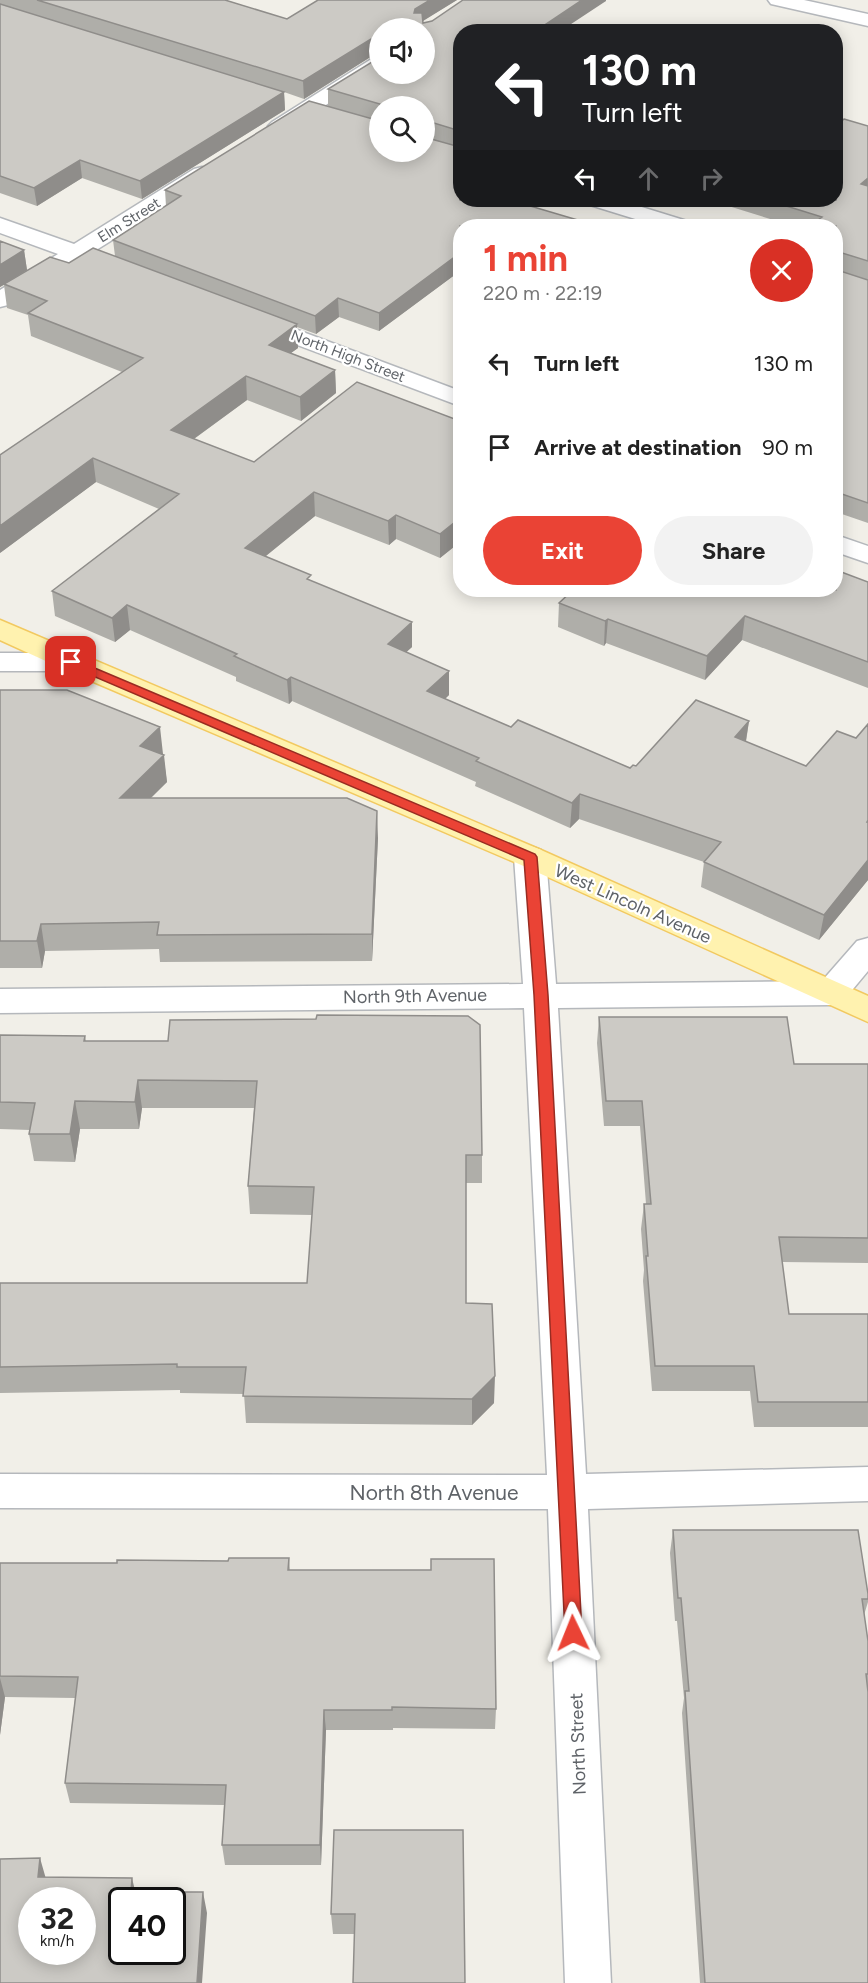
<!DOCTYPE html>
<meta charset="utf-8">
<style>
:root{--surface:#fff;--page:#f2f2f2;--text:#222;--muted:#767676;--accent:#ea4335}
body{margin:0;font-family:Figtree,sans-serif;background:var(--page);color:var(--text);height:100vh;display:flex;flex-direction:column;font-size:22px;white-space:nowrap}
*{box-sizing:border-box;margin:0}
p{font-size:20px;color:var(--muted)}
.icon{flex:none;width:33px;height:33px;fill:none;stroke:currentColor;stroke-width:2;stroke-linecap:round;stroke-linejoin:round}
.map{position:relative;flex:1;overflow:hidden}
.panel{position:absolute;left:453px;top:219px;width:390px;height:378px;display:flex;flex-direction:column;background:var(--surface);border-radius:24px;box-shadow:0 3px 15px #0003}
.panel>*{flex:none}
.hud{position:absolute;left:453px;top:24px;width:390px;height:183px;border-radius:24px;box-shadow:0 3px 15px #0003;background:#202124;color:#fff;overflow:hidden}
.controls{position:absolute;left:369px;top:18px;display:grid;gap:12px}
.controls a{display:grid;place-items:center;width:66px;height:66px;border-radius:50%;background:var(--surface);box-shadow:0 3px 15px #0003;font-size:30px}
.speed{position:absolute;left:18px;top:1887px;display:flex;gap:12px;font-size:30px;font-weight:700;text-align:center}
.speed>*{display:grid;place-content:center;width:78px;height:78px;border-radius:50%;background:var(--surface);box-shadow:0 3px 15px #0003;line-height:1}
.speed small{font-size:15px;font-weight:400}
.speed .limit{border:3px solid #111;border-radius:9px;background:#fff;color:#111}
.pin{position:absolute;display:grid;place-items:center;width:51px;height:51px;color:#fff;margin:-26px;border-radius:12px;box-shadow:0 3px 9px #0006}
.me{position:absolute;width:66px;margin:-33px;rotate:358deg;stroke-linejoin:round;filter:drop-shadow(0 0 4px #0008)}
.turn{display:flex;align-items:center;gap:21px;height:126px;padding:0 30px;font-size:27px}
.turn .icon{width:78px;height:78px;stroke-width:2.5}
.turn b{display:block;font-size:42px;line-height:51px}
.lanes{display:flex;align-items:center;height:57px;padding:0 30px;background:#0003;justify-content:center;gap:30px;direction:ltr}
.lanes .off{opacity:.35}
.round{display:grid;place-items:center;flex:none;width:63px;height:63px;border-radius:32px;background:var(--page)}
.summary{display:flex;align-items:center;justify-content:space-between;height:102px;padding:0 30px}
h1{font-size:36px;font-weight:700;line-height:45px;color:var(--accent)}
.cta{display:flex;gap:12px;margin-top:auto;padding:12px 30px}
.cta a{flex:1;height:69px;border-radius:36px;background:var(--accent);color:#fff;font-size:24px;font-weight:700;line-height:69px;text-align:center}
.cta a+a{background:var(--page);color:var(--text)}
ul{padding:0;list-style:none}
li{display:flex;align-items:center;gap:18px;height:84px;padding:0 30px}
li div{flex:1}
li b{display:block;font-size:22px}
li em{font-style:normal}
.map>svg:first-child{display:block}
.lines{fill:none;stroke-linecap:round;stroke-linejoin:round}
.minor-casing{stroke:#b5b8bc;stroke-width:3}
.major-casing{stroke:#f2c960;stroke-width:3}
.minor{fill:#fff;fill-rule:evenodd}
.major{fill:#fff2af;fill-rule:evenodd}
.wall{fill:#afaea9;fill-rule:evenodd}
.shaded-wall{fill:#8f8d8a}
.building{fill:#cccac5;stroke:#8f8d8a;stroke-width:1.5;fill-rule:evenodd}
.route{fill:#ea4335;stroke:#982c22;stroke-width:1.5}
.labels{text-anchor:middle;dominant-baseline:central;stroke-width:4.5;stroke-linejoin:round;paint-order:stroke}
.far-street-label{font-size:15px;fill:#5f6368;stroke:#fff}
.street-label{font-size:18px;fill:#5f6368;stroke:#fff}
.near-street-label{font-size:21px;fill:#5f6368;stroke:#fff}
</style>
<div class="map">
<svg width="868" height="1983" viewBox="0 0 868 1983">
<rect width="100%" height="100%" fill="#f1efe8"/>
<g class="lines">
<defs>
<path id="minor" d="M768 0H804L868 14V26L771 4Z
M380 56V71L286 130 279 132 272 130 268 126 272 122 373 58Z
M202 167 210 169 213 174 210 179 93 252 133 266 137 271 133 276C116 280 94 268 78 261L8 305 0 307V290L58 254 0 233V218L74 244 194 169Z
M587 200H619L687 221 690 226H658L590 205Z
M255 314 460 391V406L247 326 243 321 247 316Z
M836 535 868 546V563L836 552Z
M0 653H71L81 656 85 662 81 668 71 671H0Z
M530 846 541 850 546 857 556 984 822 981 857 941 868 938V971L843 1001 831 1005 558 1008 586 1474 868 1467V1501L588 1509 611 1983H565L548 1509 0 1508V1474L547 1475 524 1008 0 1013V989L523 984 514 857 519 850Z"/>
<path id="major" d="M0 620 541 850 868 996V1022L519 864 61 668 0 640Z"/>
</defs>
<use href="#minor" class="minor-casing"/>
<use href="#major" class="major-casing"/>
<use href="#minor" class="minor"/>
<use href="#major" class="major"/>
</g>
<path class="wall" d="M0 0H225L287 19 318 0H457L422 21 423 23 606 1 460 32V271L379 331 339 317 316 334 297 327 298 348 291 353 335 370 336 393 301 421 247 400 194 439 254 462 460 421V542L440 558 396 539 389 545 315 516 266 556 312 581 412 647 406 652 449 671V695L445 699 511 727 630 768 749 721 746 742 806 766 856 738 868 724V880L819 940 701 887 704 862 579 819 570 828 475 786 476 782 292 701 289 704 236 681V677L130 630 115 642 55 616 52 591 159 509 96 482 0 553 122 372 31 336 28 315 7 308 4 285 0 287V241L24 250 27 270 115 256 113 240 166 206 165 190 328 106V89L424 74 380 28V55L372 56 304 99 284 92 285 110 142 199 82 178 37 206 0 193ZM380 106H424V152H380Z
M868 126V523L836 512V226H793L709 200H836Z
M868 582V688L742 640 705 680 606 643 604 646 558 627 559 603Z
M0 690 163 754 167 782 151 798 378 838 372 961 160 962 159 949 45 951 42 968H0Z
M599 1017 794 1064H868V1263L782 1262 789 1314H868V1427H754L750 1391H652L643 1281 644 1270 641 1229 644 1204H646L640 1126H604L597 1043Z
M0 1035 85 1036 86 1041H168L482 1155V1183H466V1303L494 1403 472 1425 246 1423 244 1394 180 1393V1390L0 1393V1283H307L312 1215 250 1214 248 1186 254 1108H142L139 1129H80L75 1162 34 1161 29 1134 30 1130 0 1129Z
M673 1530 868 1594V1602L864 1615 868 1641V1983H700L682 1713 684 1698 677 1621H675L670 1553Z
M289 1558 290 1570 496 1709 495 1729 393 1728V1730H326L321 1865H225L222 1845 224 1805 70 1803 65 1783 75 1698 5 1697 0 1735V1563H117L228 1561Z
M463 1830 354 1934H333L331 1914Z"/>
<path class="shaded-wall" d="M430 0H457L415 26 414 28 415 9Z
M582 0H606V1L559 32H534Z
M380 38V55L372 56 304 99 303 81 371 39Z
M284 92 285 110 142 199 140 181Z
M80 160 82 178 37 206 34 188Z
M868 178V193L861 184Z
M24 250 27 270 0 287V265Z
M839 252 837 270 836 254Z
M460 253V271L379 331V313Z
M338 298 339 317 316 334 315 316Z
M297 324 298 348 270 368 269 345Z
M335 370 336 393 301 421 300 397Z
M246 376 247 400 173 454 171 430Z
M93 458 96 482 0 553V526Z
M314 492 315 516 246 572 245 548Z
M396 515V539L389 545 388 521Z
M460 518V542L440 558V534Z
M127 605 130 630 115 642 112 618Z
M745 616 742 640 705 680 707 656Z
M608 619 606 643 604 646 605 621Z
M412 622V647L388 669V644Z
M449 671V695L427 716V691Z
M291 677 292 701 289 704 287 680Z
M749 721 745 746 735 737Z
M160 727 163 754 144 773 140 746Z
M164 755 167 782 123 825 120 798Z
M580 794 579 819 570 828 572 803Z
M377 811 378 838 372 961V934Z
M868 860V880L819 940 824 915Z
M41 924 45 951 42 968 37 941Z
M138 1080 142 1108 139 1129 135 1102Z
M75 1101 80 1129 75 1162 70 1134Z
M495 1376 494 1403 472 1425V1399Z
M0 1678 5 1697 0 1735Z
M324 1710 326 1730 321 1865 320 1845Z
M40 1858 46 1879 38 1877Z
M132 1878 137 1899 131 1892Z
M203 1892 207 1913 202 1983H197Z"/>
<path class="building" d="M37 0H225L287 19 318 0H430L415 9 414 13H422L423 23 432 21 463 0H582L534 32H460V131L424 120V106H380V104L328 89 380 57V74H424V28H380V38L371 39 303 81Z
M0 4 284 92 140 181 80 160 34 188 0 176Z
M309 101 380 121V152H424V137L460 147V175L456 178 460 180V200H510L598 226H460V253L379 313 338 298 315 316 113 240 181 196 165 190Z
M844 119 868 126V178L861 184 868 186V261L839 252 836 254 837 270 868 280V503L836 492V226H828L830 224 818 220 822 217 767 200H836V126Z
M0 241 24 250 0 265Z
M93 248 297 324 269 345 335 370 300 397 246 376 171 430 254 462 357 382 460 421V518L440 534 396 515 388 521 314 492 245 548 311 575 307 579 412 622 388 644 449 671 427 691 511 727 518 720 630 768 633 765 636 766 696 700 749 721 735 737 806 766 837 731 856 738 868 724V820L867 822H868V860L824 915 704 862 721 842 580 794 572 803 476 761 479 758 291 677 287 680 234 656 237 654 127 605 112 618 52 591 179 494 93 458 0 526V455L143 358 28 313 47 301 4 284 50 257 69 263Z
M836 570 868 582V662L745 616 707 656 608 619 605 621 559 603 573 590H836Z
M0 690H67L160 727 140 746 164 755 120 798H347L377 811 372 934 157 935 159 922 41 924 37 941H0Z
M317 1015 468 1016 480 1025 482 1155H466V1303L492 1304 495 1376 472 1399 243 1396 246 1367H177V1364L0 1367V1283H307L314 1187 248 1186 257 1081 138 1080 135 1102 75 1101 70 1134H29L35 1103 0 1102V1035L85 1036 84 1041H168L170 1020 316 1019Z
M599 1017H787L794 1064H868V1238L779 1237 789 1314H868V1402H758L754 1366H655L646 1256H648L644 1204H651L642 1101H606Z
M673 1530H858L868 1594V1599H862L868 1641V1674H866L868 1692V1983H705L685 1691H689L681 1598H678Z
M229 1558H289L288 1570H431V1559H494L496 1709 392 1707V1710H324L320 1845H222L226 1785 65 1783 78 1677 0 1676V1563H117V1560L228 1561Z
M334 1830H463L465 1983H353L355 1914H331Z
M40 1858 38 1877 132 1878 131 1892H203L197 1983H0V1859ZM32 1900H82V1952H32ZM122 1900H172V1952H122Z"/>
<path class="route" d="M71 658 535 854 537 857 548 995 582 1633 579 1638 573 1640 567 1638 565 1633 534 995 524 860 67 665 65 662Z"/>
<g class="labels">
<g class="far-street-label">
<text transform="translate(129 220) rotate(-32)">Elm Street</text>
<text transform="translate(348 356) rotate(21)">North High Street</text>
</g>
<g class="street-label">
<text transform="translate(633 904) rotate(24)">West Lincoln Avenue</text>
<text transform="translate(415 996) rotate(-1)">North 9th Avenue</text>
<text transform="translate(578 1744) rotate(-92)">North Street</text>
</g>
<g class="near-street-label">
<text x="434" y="1492">North 8th Avenue</text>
</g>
</g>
</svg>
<div class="controls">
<a><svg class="icon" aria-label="sound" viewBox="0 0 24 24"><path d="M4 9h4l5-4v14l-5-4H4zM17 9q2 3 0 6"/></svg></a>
<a><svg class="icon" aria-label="search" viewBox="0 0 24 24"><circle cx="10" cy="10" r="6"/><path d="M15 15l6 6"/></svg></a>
</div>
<div class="speed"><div>32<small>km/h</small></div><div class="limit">40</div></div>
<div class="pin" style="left:71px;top:662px;background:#d93025"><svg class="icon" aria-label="arrive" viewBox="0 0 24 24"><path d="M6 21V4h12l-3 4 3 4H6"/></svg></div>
<svg class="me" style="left:573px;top:1633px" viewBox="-20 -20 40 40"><path d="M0-17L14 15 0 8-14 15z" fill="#ea4335" stroke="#fff" stroke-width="4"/></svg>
<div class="hud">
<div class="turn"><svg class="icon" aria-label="left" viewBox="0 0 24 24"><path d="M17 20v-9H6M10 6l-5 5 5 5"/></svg><div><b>130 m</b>Turn left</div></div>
<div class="lanes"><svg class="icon" aria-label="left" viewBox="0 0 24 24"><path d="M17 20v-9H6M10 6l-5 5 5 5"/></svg><svg class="icon off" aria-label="ahead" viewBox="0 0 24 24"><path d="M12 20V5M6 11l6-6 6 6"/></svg><svg class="icon off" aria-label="right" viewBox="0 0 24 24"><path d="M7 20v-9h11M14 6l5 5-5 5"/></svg></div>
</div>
<section class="panel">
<div class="summary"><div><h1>1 min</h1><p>220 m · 22:19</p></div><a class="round" style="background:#d93025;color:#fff"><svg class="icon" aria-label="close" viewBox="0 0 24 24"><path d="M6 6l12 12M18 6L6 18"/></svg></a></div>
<ul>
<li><svg class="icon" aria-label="left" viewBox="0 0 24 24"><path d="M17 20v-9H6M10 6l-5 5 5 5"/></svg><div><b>Turn left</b></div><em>130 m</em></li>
<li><svg class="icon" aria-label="arrive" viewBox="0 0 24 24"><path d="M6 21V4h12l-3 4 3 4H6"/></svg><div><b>Arrive at destination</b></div><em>90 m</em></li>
</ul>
<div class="cta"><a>Exit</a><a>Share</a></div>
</section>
</div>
